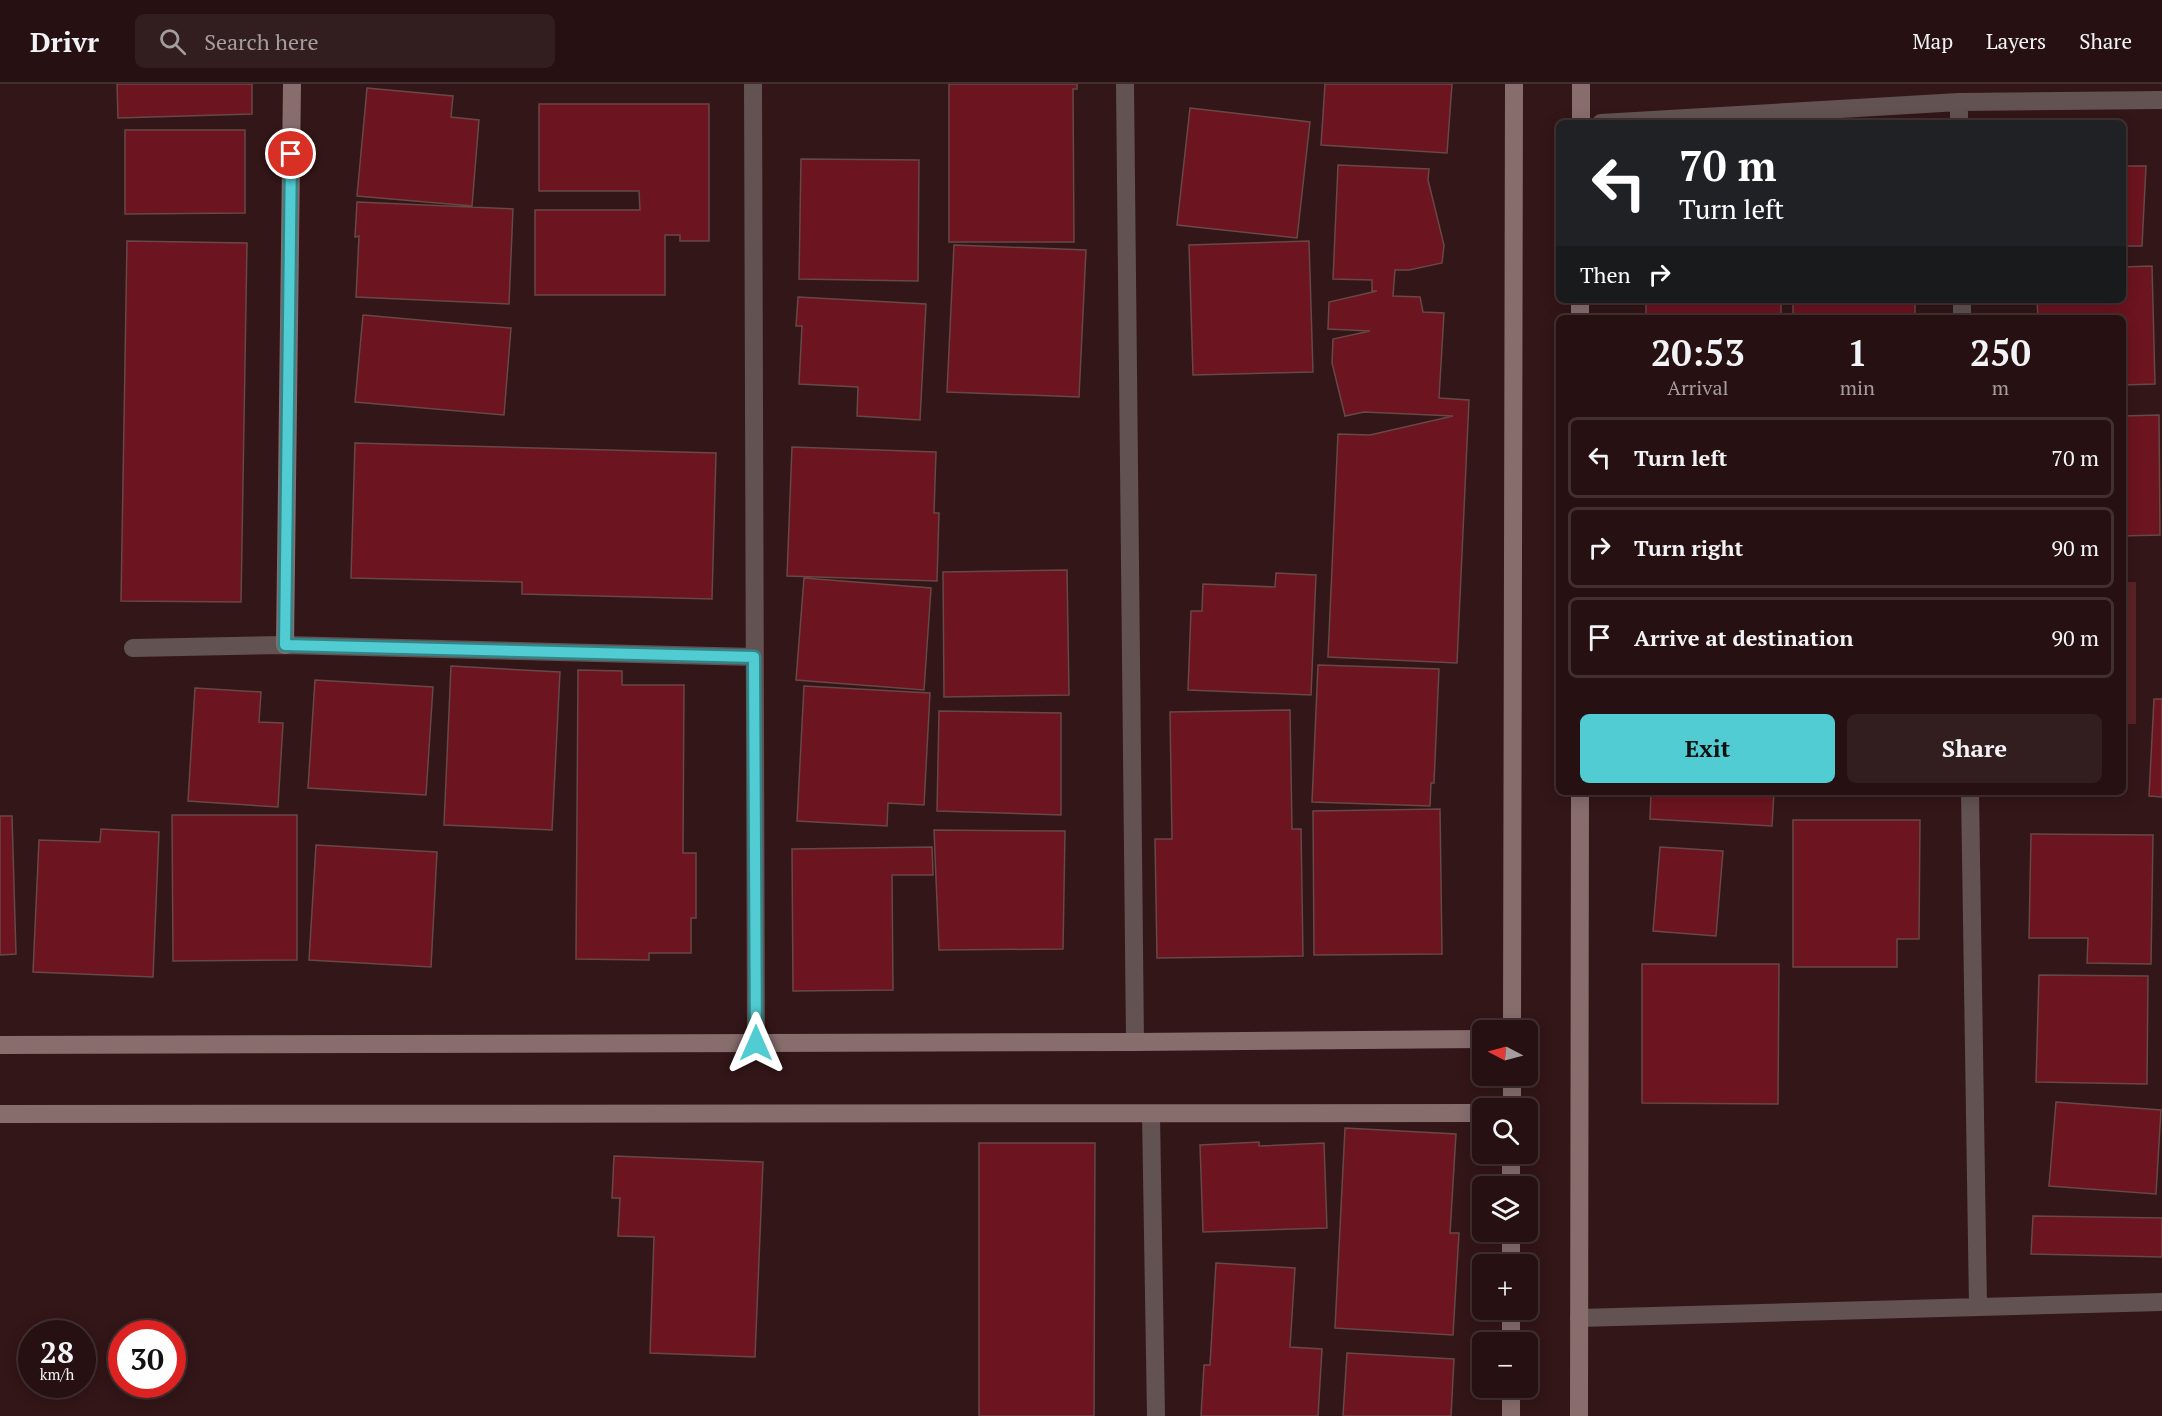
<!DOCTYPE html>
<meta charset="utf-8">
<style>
:root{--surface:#261011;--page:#321e1f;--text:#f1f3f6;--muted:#a49d9f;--line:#423031;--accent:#51ccd2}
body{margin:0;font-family:"PT Serif",serif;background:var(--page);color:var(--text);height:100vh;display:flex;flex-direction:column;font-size:22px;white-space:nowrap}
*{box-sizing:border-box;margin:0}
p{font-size:20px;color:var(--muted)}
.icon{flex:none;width:33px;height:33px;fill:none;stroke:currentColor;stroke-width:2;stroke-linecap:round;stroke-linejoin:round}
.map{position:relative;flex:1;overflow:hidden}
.drawer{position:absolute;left:1556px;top:231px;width:570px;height:480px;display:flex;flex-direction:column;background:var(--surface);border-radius:9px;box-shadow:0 3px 15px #0003,0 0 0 2px var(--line)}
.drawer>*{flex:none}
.hud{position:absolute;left:1556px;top:36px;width:570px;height:183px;border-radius:9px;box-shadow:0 3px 15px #0003,0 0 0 2px var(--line);background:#202124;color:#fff;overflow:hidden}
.needle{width:39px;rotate:276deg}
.tools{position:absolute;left:1472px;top:936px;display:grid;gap:12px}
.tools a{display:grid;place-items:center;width:66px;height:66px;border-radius:9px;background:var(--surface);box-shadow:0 3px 15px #0003,0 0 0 2px var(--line);font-size:30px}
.speed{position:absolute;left:18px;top:1236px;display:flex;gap:12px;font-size:30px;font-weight:700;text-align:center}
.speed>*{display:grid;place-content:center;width:78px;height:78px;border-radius:50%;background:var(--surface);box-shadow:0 3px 15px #0003,0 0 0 2px var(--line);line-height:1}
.speed small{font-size:15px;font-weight:400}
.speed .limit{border:9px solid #d22;background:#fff;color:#111}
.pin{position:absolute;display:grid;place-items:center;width:51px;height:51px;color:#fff;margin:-26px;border:3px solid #fff;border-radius:50%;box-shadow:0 2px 6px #0007}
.me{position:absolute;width:66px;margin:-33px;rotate:0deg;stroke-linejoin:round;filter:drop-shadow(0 0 4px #0008)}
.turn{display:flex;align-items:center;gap:21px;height:126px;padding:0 24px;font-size:27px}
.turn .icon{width:78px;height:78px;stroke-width:2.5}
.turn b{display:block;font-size:42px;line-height:51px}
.then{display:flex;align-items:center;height:57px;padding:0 24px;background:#0003;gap:12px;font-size:22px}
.eta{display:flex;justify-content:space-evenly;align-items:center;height:102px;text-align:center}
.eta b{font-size:36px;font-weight:700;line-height:42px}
.button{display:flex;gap:12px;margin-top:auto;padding:12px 24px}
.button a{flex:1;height:69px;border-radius:9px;background:var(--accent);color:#111;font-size:24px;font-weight:700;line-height:69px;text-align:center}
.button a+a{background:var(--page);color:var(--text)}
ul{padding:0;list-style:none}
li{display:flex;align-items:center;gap:18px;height:81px;margin:0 12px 9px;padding:0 12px;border:3px solid var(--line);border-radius:9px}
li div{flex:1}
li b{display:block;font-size:22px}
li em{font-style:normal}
header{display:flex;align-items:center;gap:36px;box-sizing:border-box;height:84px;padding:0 30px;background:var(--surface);border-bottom:2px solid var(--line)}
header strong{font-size:28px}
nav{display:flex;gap:33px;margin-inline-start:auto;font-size:21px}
.search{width:420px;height:54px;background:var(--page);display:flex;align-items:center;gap:15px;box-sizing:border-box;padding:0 21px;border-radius:9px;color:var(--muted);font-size:22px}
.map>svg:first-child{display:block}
.pitch{fill:#5a2326}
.building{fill:#6c141f;stroke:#684747;stroke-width:1.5}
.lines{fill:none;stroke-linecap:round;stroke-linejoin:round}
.street{stroke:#625252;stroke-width:18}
.secondary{stroke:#876e6d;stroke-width:18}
.route-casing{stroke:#358588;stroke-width:15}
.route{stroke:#51ccd2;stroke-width:10}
</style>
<header>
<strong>Drivr</strong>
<div class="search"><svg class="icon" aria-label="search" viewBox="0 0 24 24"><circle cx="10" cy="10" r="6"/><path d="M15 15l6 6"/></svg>Search here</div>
<nav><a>Map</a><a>Layers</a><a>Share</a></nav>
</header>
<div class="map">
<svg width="2162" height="1332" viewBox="0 0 2162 1332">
<rect width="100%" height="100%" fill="#331617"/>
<path class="pitch" d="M2123 498H2136V640H2123Z"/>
<path class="building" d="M117 0H252V30L118 34Z
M949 0H1077V5H1073L1074 158H949Z
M1325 0H1452L1447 69 1321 61Z
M367 4 453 12 451 33 479 36 472 122 357 112Z
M539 20H709V157H680V151H665V211H535V126H640L639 107H539Z
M1190 24 1310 38 1297 154 1177 141Z
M125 46H245V129L125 130Z
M801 75 919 76 918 197 799 195Z
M1338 81 1429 85 1428 96 1444 161 1442 179 1409 186H1395L1393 212 1420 213 1423 228 1444 229 1439 314 1469 316 1457 579 1328 573 1338 350 1370 351 1453 332 1364 328 1345 332 1332 279 1333 255 1370 247 1328 245 1329 218 1377 207H1372V196L1333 195Z
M2122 82H2146L2142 162H2122Z
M357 118 513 125 509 220 356 213 359 152 355 153Z
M127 157 247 159 241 518 121 517Z
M1309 157 1313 288 1193 291 1189 161Z
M954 161 1086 166 1079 313 947 308Z
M2152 182 2155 300 2122 301V234H2038L2037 216H2122V183Z
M798 213 926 220 920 336 857 332 858 303 799 300 802 242H796Z
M1646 216H1781V234H1646Z
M1793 216 1915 218V234H1793Z
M363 231 511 244 504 331 355 318Z
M2159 331 2160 451 2122 452V332Z
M355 359 716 369 712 515 522 510V498L351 494Z
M792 363 936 368 934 429H939L937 497 787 492Z
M1067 486 1069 611 944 613 943 488Z
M1276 489 1316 491 1311 611 1188 606 1191 527H1202L1203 500 1275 503Z
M804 494 931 504 924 606 796 596Z
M1318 581 1439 585 1434 699H1431L1430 722 1312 718Z
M451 582 560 588 552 746 444 741Z
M578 586 622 587V601H684L683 769H696V834H691V869H649V876L576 875Z
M315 596 433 603 426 711 308 704Z
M804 602 930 609 924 721 888 719 887 742 797 737Z
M195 604 261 608 259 638 283 639 278 723 188 717Z
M2154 615H2162V713L2149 712Z
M1290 626 1292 745H1301L1303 872 1157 874 1155 755H1172L1170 628Z
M939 627 1061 629V731L937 727Z
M1651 708H1774L1772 742 1650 735Z
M1440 725 1442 870 1314 871 1313 727Z
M172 731H297V876L173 877Z
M0 732H12L16 870 0 871Z
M1793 736H1920L1919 855H1897V883H1793Z
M101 745 159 748 153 893 33 888 39 756 100 758Z
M934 746 1065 747 1063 865 939 866Z
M2031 750 2153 751 2151 880 2087 879 2088 854H2029Z
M316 761 437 768 431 883 309 876Z
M932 763 933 791H892L893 906 793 907 792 765Z
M1660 763 1723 767 1716 852 1653 847Z
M1642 880H1779L1778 1020 1642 1019Z
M2039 891 2148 892 2147 1000 2036 998Z
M2056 1018 2161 1026 2156 1110 2049 1102Z
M1345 1044 1456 1050 1450 1149H1459L1453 1251 1335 1244Z
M1259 1058V1062L1324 1059 1327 1144 1203 1148 1200 1061Z
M979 1059H1095L1094 1332H979Z
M614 1072 763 1078 755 1273 650 1269 654 1153 618 1152 620 1114H612Z
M2033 1132 2162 1134V1173L2031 1170Z
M1216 1179 1295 1184 1290 1263 1322 1265 1318 1332H1201L1204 1281H1210Z
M1347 1269 1454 1275 1451 1332H1343Z"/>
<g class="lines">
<path class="street" d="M753 0 756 959
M1125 0 1135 958
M1959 18V39
M1601 39 1959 18 2162 16
M1962 216V234
M133 564 285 561 754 573
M1970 708 1978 1223
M1151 1030 1156 1332
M1579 1234 2162 1218"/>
<path class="secondary" d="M1581 39V0
M1580 234V216
M285 561 292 0
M1512 946 1514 0
M0 961 1135 958 1482 955
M1512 1024V992
M0 1030 1482 1029
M1511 1102V1070
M1511 1180V1148
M1511 1258V1226
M1511 1332V1304
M1579 1332 1580 708"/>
</g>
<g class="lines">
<defs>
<path id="route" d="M291 70 285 561 754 573 756 959"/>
</defs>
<use href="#route" class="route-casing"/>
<use href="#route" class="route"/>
</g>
</svg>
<div class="tools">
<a><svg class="needle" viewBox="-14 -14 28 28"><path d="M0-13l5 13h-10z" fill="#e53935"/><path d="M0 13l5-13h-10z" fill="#a49d9f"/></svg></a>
<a><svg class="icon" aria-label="search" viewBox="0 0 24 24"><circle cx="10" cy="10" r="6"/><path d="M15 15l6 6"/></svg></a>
<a><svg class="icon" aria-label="layers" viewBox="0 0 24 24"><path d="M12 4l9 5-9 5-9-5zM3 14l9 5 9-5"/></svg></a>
<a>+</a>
<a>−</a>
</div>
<div class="speed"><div>28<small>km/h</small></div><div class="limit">30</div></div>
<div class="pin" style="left:291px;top:70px;background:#d93025"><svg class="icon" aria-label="arrive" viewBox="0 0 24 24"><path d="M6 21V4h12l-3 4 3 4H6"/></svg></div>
<svg class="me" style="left:756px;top:959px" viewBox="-20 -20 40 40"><path d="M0-17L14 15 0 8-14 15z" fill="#51ccd2" stroke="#fff" stroke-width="4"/></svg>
<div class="hud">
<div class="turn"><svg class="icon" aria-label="left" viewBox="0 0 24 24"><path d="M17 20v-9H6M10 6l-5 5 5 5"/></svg><div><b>70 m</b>Turn left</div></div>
<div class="then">Then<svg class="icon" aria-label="right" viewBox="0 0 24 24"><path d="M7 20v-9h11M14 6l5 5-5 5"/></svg></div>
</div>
<section class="drawer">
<div class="eta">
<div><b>20:53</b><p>Arrival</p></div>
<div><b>1</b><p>min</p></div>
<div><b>250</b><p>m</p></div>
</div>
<ul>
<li><svg class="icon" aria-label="left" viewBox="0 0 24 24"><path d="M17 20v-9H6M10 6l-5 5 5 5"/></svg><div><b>Turn left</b></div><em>70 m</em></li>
<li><svg class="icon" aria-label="right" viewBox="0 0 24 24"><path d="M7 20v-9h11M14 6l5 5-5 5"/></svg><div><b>Turn right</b></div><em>90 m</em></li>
<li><svg class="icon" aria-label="arrive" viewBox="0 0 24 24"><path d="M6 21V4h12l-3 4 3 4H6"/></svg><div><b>Arrive at destination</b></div><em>90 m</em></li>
</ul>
<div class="button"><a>Exit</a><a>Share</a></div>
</section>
</div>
